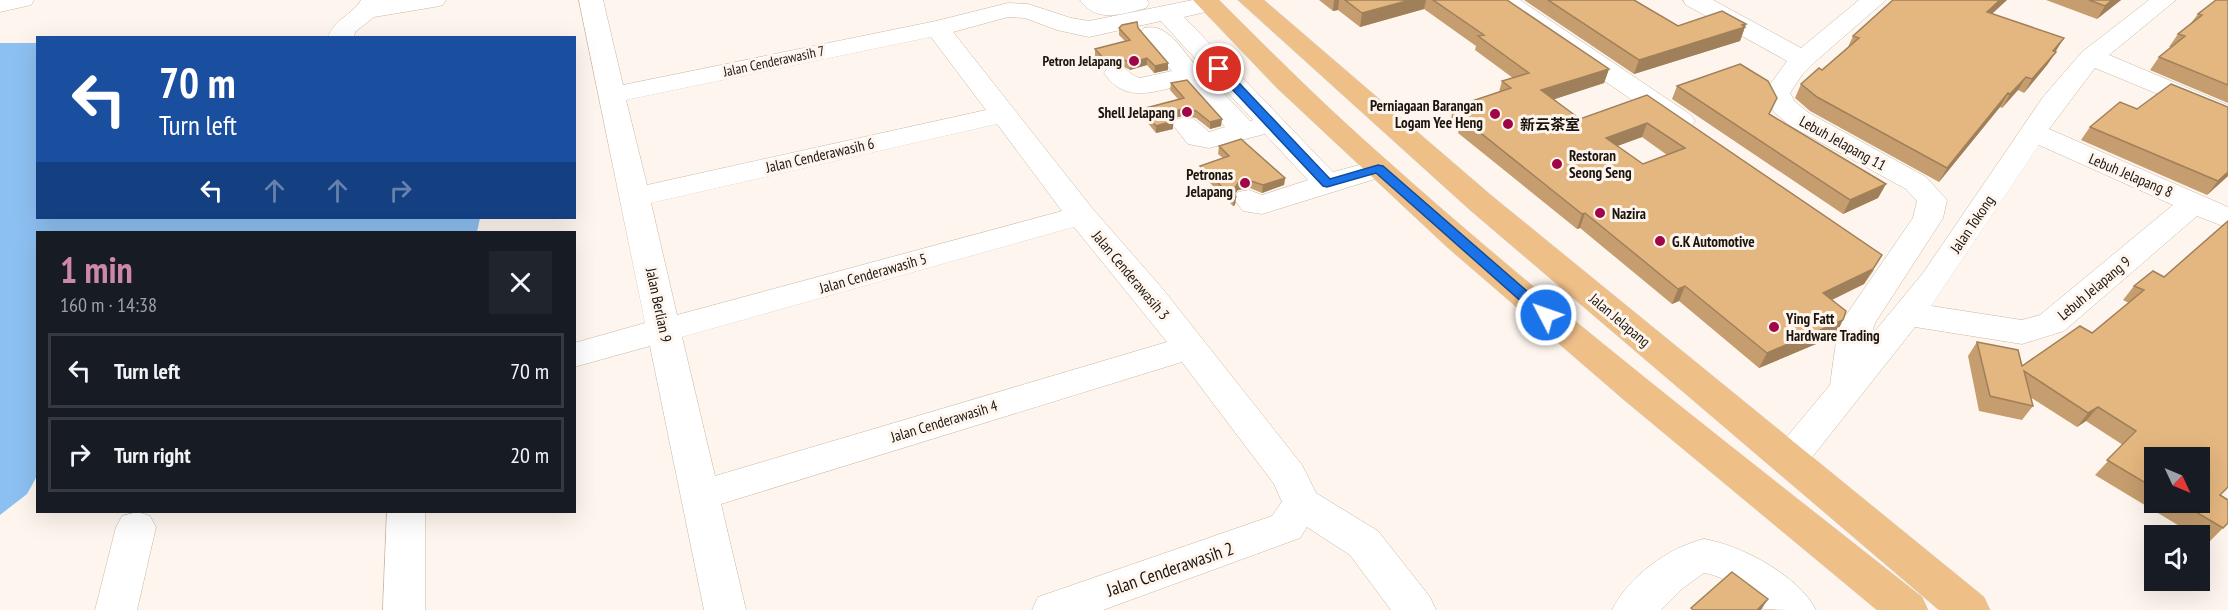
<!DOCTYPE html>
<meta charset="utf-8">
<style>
:root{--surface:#171b24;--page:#20242c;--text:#f1f3f6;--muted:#9ea1a6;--line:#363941;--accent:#cd88a7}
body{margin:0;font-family:"PT Sans Narrow","Noto Sans SC",sans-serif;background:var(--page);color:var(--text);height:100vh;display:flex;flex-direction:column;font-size:22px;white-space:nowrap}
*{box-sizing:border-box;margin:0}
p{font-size:20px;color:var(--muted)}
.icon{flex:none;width:33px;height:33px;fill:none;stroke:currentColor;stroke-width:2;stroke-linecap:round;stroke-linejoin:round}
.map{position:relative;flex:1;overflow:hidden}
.sheet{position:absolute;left:36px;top:231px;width:540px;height:282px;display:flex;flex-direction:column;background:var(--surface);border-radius:0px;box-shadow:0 6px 24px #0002}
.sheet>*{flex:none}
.top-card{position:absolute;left:36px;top:36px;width:540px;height:183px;border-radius:0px;box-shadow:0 6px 24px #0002;background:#1a4fa0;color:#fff;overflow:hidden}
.needle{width:39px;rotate:134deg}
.buttons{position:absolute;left:2144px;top:447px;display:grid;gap:12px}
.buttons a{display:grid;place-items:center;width:66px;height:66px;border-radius:0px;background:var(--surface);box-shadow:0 6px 24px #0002;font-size:30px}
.pin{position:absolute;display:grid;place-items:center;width:51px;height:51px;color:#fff;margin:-26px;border:3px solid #fff;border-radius:50%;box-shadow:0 2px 6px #0007}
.me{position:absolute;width:66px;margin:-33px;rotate:311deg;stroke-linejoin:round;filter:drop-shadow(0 0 4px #0008)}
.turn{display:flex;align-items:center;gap:21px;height:126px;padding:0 24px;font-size:27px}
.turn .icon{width:78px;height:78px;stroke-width:2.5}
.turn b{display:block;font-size:42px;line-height:51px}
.lanes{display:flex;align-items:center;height:57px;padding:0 24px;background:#0003;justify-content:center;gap:30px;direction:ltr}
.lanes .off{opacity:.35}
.round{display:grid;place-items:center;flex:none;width:63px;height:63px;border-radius:0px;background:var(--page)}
.head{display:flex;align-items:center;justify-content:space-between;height:102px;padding:0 24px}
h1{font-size:36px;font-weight:800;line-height:45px;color:var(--accent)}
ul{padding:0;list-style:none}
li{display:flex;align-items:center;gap:18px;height:75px;margin:0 12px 9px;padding:0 12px;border:3px solid var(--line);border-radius:0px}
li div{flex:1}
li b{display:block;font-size:22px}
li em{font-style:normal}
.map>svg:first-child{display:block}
.water{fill:#8dc0f2}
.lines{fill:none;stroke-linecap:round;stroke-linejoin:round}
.minor-casing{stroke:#c9b7a3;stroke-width:1}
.major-casing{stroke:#d6d5d4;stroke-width:1}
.minor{fill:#fff;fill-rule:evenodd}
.major{fill:#efbf88;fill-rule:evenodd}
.wall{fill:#c59d6e;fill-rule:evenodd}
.shaded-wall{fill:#a0805a}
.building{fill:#e5b780;stroke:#a0805a;stroke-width:1.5;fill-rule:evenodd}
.route{fill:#1a73e8;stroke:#114b97;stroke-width:1.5}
.poi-dot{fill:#a00547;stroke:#fef6ee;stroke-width:2}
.labels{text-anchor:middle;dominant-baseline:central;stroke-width:6;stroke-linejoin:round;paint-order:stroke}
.far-street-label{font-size:14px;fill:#1c150e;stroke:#fef6ee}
.far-poi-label{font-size:14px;font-weight:bold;fill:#1c150e;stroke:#fef6ee;text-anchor:end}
.poi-label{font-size:15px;font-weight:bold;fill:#1c150e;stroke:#fef6ee;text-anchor:start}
.street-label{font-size:15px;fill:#1c150e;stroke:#fef6ee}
.near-street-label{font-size:18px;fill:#1c150e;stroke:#fef6ee}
</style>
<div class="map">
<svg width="2228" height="610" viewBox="0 0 2228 610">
<rect width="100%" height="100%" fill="#fef6ee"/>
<path class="water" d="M0 43H37L38 218H480L477 232H38L37 476 27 494 0 515Z"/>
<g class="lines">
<defs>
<path id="minor" d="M0 0H34L31 5 0 12Z
M361 0H446L443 5 434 7 374 17 355 32 354 38H328C333 19 352 16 361 0Z
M579 0H603L623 85 936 21 1008 3 1028 4 1071 18 1089 21 1193 0H1218L1221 4 1218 9 1184 17 1333 172 1378 160 1388 163 1393 169 1388 175 1262 214 1243 211 1234 199 1238 192 1249 190 1262 195 1308 180 1265 134 1209 148 1188 144 1173 125 1177 119C1194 115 1197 122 1209 132L1225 127 1187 84C1154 91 1126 105 1104 73L1108 67C1128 62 1125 74 1140 78L1172 71 1140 33 1144 28C1167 22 1182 50 1196 66L1201 65 1161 21 1089 37 1057 30 1025 18 1008 17 953 32 1092 208 1162 288 1302 465 1316 493 1378 531 1430 597 1436 610H1391L1350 555 1307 527 1300 538 1103 610H1032L1038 597 1272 516 1282 502 1274 484 1182 362 721 504 746 610H704L650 346 574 367V343L645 323ZM931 37 986 110 647 185 626 100ZM1214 78 1253 120 1250 121 1210 79ZM997 124 1062 211 677 315 651 203ZM1074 227 1167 342 715 476 682 337Z
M1080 0H1147L1149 3 1146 8C1122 14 1097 24 1080 0Z
M1492 0H1520L1691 115 1695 121 1691 127 1681 129 1671 127 1495 5Z
M1683 0H1713L1801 48 1859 0H1886L1817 60 1802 75 1790 93 1795 102 1809 113 1926 177 1947 200 1943 218 1875 323 1871 336 1923 273 2043 97 2082 52 2149 0H2176L2109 55 2228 105V123L2095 68 2049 129 2228 207V228L2197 216 2064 331 2022 344 1915 327 1802 470 1789 475 1776 470 1770 460 1776 450 1830 385 1837 334 1842 321 1913 218 1917 201 1906 189 1789 125 1774 112 1764 93 1787 61 1686 5ZM2039 145 2173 205 2040 315 2022 320 1931 306Z
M138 512 150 516 156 527 137 610H95L116 527 122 516Z
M387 512H425V610H383Z
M1704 539C1741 545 1799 576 1816 610 1804 610 1773 610 1764 609 1742 598 1732 577 1704 573L1683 588 1661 610H1612C1628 577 1669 547 1704 539Z"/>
<path id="major" d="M1193 0H1219C1272 53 1326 107 1383 157 1556 312 1740 453 1922 597L1928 610H1877L1623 399 1447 247 1277 88Z
M1238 0H1264L1492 196 1984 597 1990 610H1939L1470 210Z"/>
</defs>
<use href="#minor" class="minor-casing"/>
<use href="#major" class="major-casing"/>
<use href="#minor" class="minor"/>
<use href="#major" class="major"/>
</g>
<path class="wall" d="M1319 0H1507L1609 69 1604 83 1553 99 1580 119 1647 95 1874 270 1864 284 1832 300 1835 336 1759 368 1679 301 1672 304 1580 228 1577 229 1458 133 1459 128 1450 121 1454 107 1499 92 1502 81 1513 78 1475 50 1476 46 1424 9 1360 27 1338 10 1333 11ZM1642 137 1667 155 1643 164 1617 146Z
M1524 0H1634L1678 26 1746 24 1740 41 1634 74Z
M2007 0 1992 13 2056 52 2047 65 2024 93 2018 90 2002 108 2000 107 1939 182 1810 111 1795 98 1801 84 1822 70 1848 47 1853 36Z
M2046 0H2121L2097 19Z
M2228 0V103L2150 70 2159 57 2171 47H2169L2178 34 2191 23 2198 14Z
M1119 28H1138L1168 70 1154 73 1147 65 1130 70 1119 64 1105 67 1095 56V49L1125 41 1119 35Z
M1171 83 1221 126 1210 129 1196 118 1182 116 1175 118 1173 121V129L1156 133 1142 116V109L1178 99 1170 90Z
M1677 86 1770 115 1886 184 1878 198 1843 214 1672 99Z
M2228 107V176L2207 195 2081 140 2090 127 2137 109Z
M1219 146 1285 178 1284 185 1262 193 1250 188 1238 190 1234 194 1236 197 1235 205 1233 206 1200 173V166L1223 158 1218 154Z
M2153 271 2220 495 2223 528 2208 543 2199 537V536H2196L2095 475 2123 445 2086 421 2077 427 2030 397 2033 406 2022 420 1979 411 1968 356 1977 342 2022 366 2092 333 2129 303 2123 300 2134 286ZM2154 458 2199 502H2154Z"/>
<path class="shaded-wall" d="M1334 0H1339L1338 10 1333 11Z
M1410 0H1426L1424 9 1360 27 1362 13Z
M2000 0H2007L1980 25 1987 12Z
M2112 0H2121L2097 19 2105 6Z
M1746 24 1740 41 1634 74 1639 60Z
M2064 38 2056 51 2045 64 2053 51Z
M2056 52 2047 65 2024 93 2032 79Z
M1119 57V64L1105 67V60Z
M1147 58V65L1130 70V63Z
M1168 63V70L1154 73 1155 66Z
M1609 69 1604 83 1537 105 1541 90Z
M2026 77 2018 90 2002 108 2010 94Z
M2008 93 2000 107 1939 182 1947 168Z
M1183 109 1182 116 1175 118 1173 122V129L1156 133V126L1175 111Z
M1222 119 1221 126 1210 129V122Z
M1647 123 1642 137 1601 152 1606 138Z
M2228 172V176L2207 195 2218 181Z
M1285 178 1284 185 1262 193 1263 185Z
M1251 181 1250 188 1238 190 1232 198 1233 191 1238 183Z
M1886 184 1878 198 1843 214 1850 200Z
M1236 197 1235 205 1233 206 1234 198Z
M1585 213 1580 228 1577 229 1582 214Z
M1882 255 1864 284 1815 308 1823 293Z
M1685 286 1679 301 1672 304 1678 289Z
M1843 320 1835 336 1759 368 1767 353Z
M2098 407 2086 421 2077 427 2088 413Z
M1768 599 1761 610H1757Z"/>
<path class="building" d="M1345 0H1410L1362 13Z
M1433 0H1507L1609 69 1541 90 1580 119 1647 95 1882 255 1873 269 1823 293 1846 311 1843 320 1767 353 1685 286 1678 289 1585 213 1582 214 1462 118 1466 117 1454 107 1511 88 1502 81 1529 73 1478 36 1484 35ZM1647 123 1685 148 1643 164 1606 138Z
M1548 0H1634L1678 26 1722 11 1746 24 1742 25 1745 27 1639 60Z
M1893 0H2000L1987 12 2064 38 2053 51 2056 52 2032 79 2026 77 2010 94 2008 93 1947 168 1817 97 1801 84 1819 68 1822 70 1859 38 1853 36Z
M2089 0H2112L2105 6Z
M2216 0H2228V85L2159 57 2185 36 2178 34 2202 15 2198 14Z
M1137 22 1138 28 1168 63 1155 66 1147 58 1130 63 1119 57 1105 60 1095 49 1130 40 1119 28 1122 25Z
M1740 64 1768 81 1777 98 1769 114 1886 184 1850 200 1677 86Z
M1187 80 1222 119 1210 122 1196 111 1183 109 1175 111 1171 118 1173 121 1156 126 1142 109 1184 98 1171 83Z
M2171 84 2228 107V172L2218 181 2090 127 2120 102 2137 109Z
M1241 139 1285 178 1263 185 1251 181 1238 183 1233 191 1236 197 1234 198 1200 166 1229 156 1219 146Z
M2228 221V487L2220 495 2228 500V523L2223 528 2179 502H2199V458H2154V488L2107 460 2136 431 2098 407 2088 413 2024 371 2033 406 1990 396 1977 342 2018 350 2022 366 2080 326 2092 333 2144 290 2134 286 2153 271 2164 277Z
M1732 572 1768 599 1757 610H1693L1691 608Z"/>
<path class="route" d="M1219 65 1223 66 1330 179 1378 165 1383 166 1551 312 1553 315 1551 319H1541L1376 173 1327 187 1323 186 1215 71 1213 69Z"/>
<g class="poi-dot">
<circle cx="1134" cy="61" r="6"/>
<circle cx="1187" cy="112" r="6"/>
<circle cx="1495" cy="114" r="6"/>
<circle cx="1508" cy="124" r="6"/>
<circle cx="1557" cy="164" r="6"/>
<circle cx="1245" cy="183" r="6"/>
<circle cx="1600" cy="213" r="6"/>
<circle cx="1660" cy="241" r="6"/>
<circle cx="1774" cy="327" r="6"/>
</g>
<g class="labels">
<g class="far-street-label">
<text transform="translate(774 61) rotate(-12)">Jalan Cenderawasih 7</text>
</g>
<g class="far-poi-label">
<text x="1122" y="61">Petron Jelapang</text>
</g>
<g class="poi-label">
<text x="1483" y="105" text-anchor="end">Perniagaan Barangan<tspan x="1483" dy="17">Logam Yee Heng</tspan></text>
<text x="1175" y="112" text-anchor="end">Shell Jelapang</text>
<text x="1520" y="124">新云茶室</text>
<text x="1569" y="155">Restoran<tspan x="1569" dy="17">Seong Seng</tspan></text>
<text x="1233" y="174" text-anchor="end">Petronas<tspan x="1233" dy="17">Jelapang</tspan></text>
<text x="1612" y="213">Nazira</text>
<text x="1672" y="241">G.K Automotive</text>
<text x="1786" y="318">Ying Fatt<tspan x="1786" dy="17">Hardware Trading</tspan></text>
</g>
<g class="street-label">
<text transform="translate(1843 143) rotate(29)">Lebuh Jelapang 11</text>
<text transform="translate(820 155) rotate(-13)">Jalan Cenderawasih 6</text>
<text transform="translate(2131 175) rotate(23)">Lebuh Jelapang 8</text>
<text transform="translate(1972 224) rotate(-56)">Jalan Tokong</text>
<text transform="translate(873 273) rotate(-16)">Jalan Cenderawasih 5</text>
<text transform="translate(1131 275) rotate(50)">Jalan Cenderawasih 3</text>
<text transform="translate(2094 288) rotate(-40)">Lebuh Jelapang 9</text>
<text transform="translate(659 305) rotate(78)">Jalan Berlian 9</text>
<text transform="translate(1620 320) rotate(40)">Jalan Jelapang</text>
<text transform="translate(944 421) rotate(-17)">Jalan Cenderawasih 4</text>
</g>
<g class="near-street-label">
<text transform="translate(1170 569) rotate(-19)">Jalan Cenderawasih 2</text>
</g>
</g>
</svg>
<div class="buttons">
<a><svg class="needle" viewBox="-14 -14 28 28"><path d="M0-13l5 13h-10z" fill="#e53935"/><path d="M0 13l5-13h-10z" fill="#9ea1a6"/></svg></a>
<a><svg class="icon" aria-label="sound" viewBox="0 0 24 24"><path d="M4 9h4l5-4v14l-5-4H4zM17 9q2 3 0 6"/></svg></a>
</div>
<div class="pin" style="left:1219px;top:69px;background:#d93025"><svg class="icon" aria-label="arrive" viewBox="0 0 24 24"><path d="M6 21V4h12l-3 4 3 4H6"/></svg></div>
<svg class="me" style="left:1546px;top:315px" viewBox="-20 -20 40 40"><circle r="17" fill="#1a73e8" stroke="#fff" stroke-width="3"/><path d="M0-11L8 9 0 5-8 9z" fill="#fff"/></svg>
<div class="top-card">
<div class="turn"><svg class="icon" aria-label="left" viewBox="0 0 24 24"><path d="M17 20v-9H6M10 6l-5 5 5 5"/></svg><div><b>70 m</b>Turn left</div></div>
<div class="lanes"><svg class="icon" aria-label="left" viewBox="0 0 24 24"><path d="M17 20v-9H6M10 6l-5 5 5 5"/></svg><svg class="icon off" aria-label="ahead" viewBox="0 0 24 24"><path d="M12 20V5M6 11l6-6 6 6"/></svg><svg class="icon off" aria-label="ahead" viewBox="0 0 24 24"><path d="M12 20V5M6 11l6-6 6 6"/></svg><svg class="icon off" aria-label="right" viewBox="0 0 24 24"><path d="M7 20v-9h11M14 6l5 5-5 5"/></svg></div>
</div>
<section class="sheet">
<div class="head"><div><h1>1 min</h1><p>160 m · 14:38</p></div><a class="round"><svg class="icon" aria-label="close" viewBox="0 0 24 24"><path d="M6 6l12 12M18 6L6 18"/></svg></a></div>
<ul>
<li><svg class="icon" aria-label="left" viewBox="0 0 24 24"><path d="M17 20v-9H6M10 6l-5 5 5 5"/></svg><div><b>Turn left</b></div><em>70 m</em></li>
<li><svg class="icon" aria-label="right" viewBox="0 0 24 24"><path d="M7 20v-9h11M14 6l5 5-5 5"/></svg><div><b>Turn right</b></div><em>20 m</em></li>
</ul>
</section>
</div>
